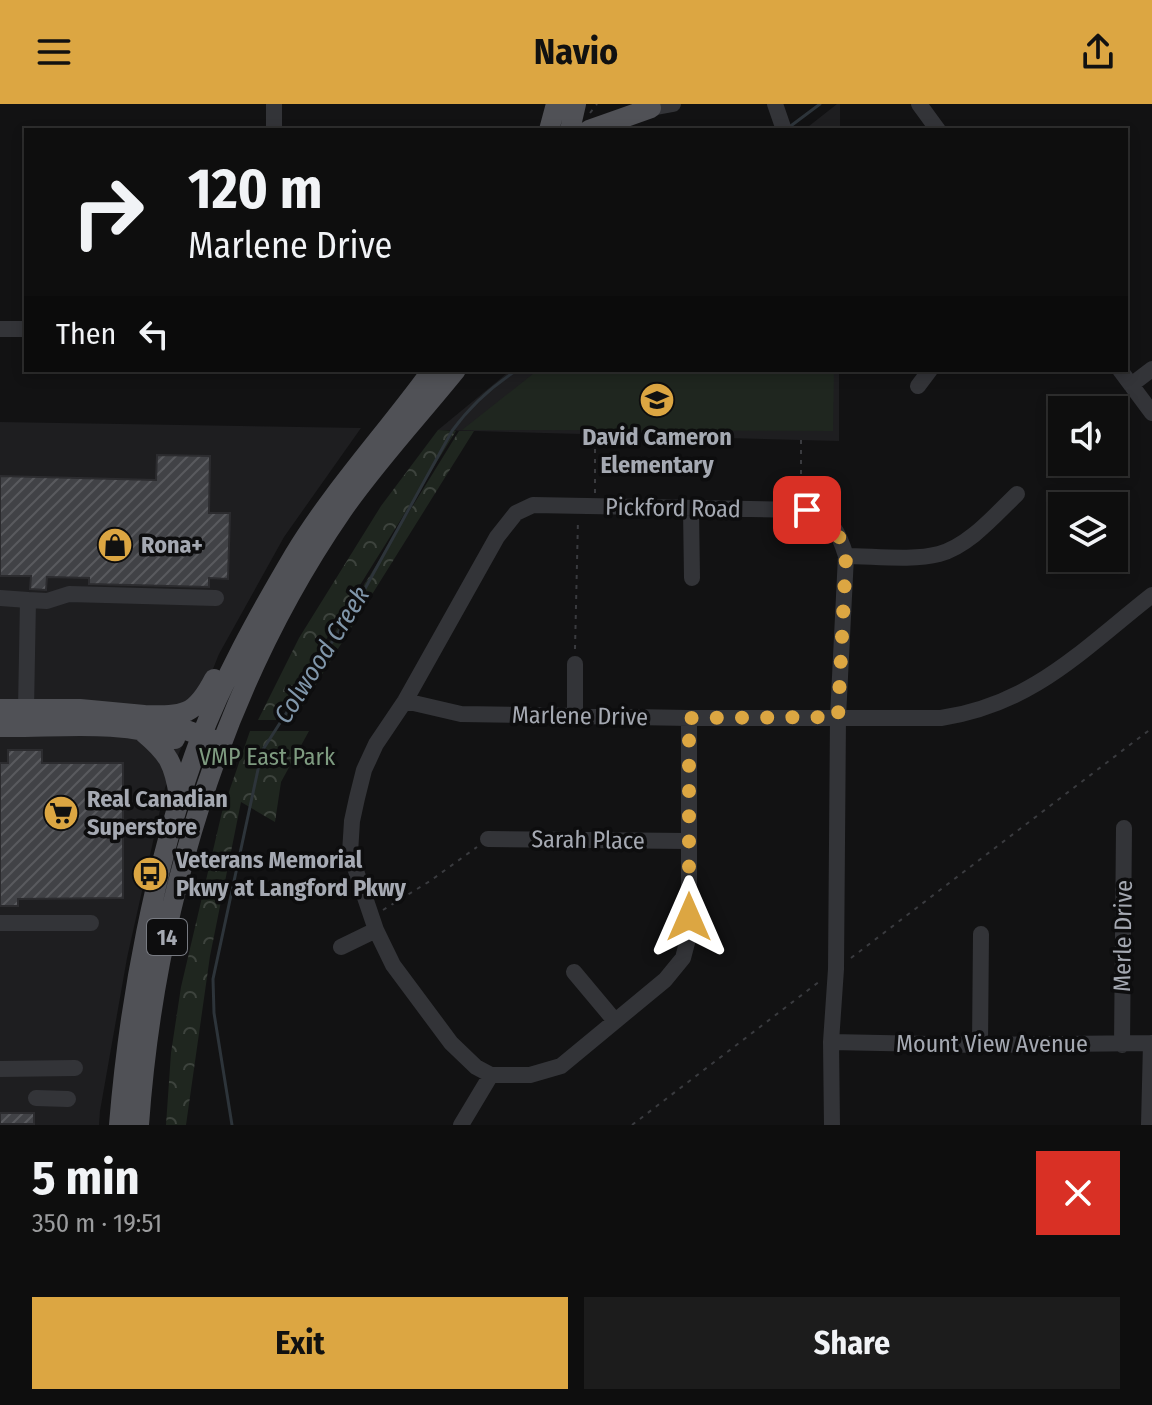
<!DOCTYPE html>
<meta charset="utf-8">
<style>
:root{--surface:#0e0e0e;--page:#1c1c1c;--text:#f1f3f6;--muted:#9b9c9e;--line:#2e2e2e;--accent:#dca642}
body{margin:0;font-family:"Fira Sans Condensed",sans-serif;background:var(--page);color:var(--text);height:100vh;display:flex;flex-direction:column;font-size:30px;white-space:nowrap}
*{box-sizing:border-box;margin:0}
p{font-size:26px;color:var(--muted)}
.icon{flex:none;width:44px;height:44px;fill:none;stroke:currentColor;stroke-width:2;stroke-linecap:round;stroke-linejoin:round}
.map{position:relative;height:1021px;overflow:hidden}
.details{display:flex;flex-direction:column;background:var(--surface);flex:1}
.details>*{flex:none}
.guide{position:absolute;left:24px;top:24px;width:1104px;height:244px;border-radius:0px;box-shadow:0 4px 12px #0003,0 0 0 2px var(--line);background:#0e0e0e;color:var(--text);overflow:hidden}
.controls{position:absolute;left:1048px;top:292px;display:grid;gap:16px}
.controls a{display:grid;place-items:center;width:80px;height:80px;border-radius:0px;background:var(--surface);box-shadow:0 4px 12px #0003,0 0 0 2px var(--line);font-size:40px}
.pin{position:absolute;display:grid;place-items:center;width:68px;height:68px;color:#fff;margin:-34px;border-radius:16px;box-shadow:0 4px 12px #0006}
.me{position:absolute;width:88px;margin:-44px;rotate:0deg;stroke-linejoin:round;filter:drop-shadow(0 0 6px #0008)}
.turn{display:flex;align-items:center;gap:28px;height:168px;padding:0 32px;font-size:36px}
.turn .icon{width:104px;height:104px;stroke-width:2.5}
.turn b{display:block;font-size:56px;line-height:68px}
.then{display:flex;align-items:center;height:76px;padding:0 32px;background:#0003;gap:16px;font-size:30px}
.round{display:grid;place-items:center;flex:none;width:84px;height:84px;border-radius:0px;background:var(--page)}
.headline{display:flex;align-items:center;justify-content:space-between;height:136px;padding:0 32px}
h1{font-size:48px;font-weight:700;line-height:60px}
.cta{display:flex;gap:16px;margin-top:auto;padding:16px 32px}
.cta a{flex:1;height:92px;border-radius:0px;background:var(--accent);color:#111;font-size:32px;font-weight:700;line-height:92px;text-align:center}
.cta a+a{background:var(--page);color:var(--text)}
header{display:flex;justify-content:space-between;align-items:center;height:104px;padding:0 32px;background:var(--accent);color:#111;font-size:36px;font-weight:700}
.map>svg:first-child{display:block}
.built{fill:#1e1e20}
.park{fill:url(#park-crowns)}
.pitch{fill:#1f261f}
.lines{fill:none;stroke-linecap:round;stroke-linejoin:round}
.stream{stroke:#2d343a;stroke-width:3}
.building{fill:url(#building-hatch);stroke:#2c2c2f;stroke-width:2}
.path{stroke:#3a3b3f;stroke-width:2;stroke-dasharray:4 6;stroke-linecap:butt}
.minor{stroke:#333438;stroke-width:16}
.major{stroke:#505156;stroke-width:20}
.route{stroke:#dca642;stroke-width:14;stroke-dasharray:0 25.2}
.labels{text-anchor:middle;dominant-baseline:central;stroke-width:7;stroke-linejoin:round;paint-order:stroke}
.shield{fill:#0d0d0e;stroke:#777a81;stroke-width:2}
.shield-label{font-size:22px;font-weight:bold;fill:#a5a9b2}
.poi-label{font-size:24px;font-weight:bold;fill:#a5a9b2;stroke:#0d0d0e;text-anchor:start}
.street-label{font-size:24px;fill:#a5a9b2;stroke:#0d0d0e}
.park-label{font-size:24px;fill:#7e9b80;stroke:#0d0d0e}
.water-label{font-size:26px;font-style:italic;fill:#8096aa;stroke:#0d0d0e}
</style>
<header><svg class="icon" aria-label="menu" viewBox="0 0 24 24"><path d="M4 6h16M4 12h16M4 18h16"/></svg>Navio<svg class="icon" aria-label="share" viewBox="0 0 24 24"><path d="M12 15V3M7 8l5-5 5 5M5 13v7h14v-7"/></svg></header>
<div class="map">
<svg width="1152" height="1021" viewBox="0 0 1152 1021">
<defs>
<pattern id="park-crowns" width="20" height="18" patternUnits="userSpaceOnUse" patternTransform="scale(2)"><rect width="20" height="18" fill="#1f261f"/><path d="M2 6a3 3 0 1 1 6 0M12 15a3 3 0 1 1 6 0" fill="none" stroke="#3d433d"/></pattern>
<pattern id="building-hatch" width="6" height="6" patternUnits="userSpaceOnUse" patternTransform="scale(2)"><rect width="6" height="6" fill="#414246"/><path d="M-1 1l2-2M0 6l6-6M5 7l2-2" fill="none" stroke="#595a5e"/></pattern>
</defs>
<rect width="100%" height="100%" fill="#121213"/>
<path class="built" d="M837 0H840V26H804Z
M511 266H839V337L438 326Z
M0 318 361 324 284 433 219 550 165 684 127 854 100 1007 99 1021H0Z"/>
<path class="park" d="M438 326 456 327 276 616H258L299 534 381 402Z
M459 327H474L293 617H280Z
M250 627H309L281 678 275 718 241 698 210 852 186 1021H166L171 949 181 883 222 708Z"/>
<path class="pitch" d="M538 266H834L833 327 462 326Z"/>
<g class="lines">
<path class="stream" d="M788 24 820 0
M232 1021 214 909 213 875 262 647 357 499 452 327C470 302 491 283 517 266"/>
</g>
<path class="building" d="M157 351 210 352 209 409H230L228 475 209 474V483L89 480V474L47 473 46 486 30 485 31 472H0V372L156 376Z
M8 646H42V659H123V794L18 795V802H0V659H8Z
M0 1009H34V1020H0Z"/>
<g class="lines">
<path class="path" d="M590 9 597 0
M801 336V392
M595 389V327
M575 545 578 415
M383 806 430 777 477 743
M851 854 1152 624
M632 1021 820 877"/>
<path class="minor" d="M274 0V26
M775 0 784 26
M919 0 938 26
M651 4 673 0
M0 225H26
M1120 266 1152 309
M1131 281 1152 265
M918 282 930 266
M691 405 692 474
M846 452C873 452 913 457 939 450 969 442 995 411 1017 390
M0 494 28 496 26 605
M28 496 47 497 69 490 216 494
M575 560V611
M405 597 461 610 689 614H941C1033 600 1082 546 1152 491
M689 614V790L688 835 683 854 665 876 561 962 530 971H491L476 963 451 939 393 861 376 826 350 749 352 717 357 694 364 666 376 640 405 597 497 433 516 409 533 401 807 406C833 417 838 426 846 452L838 613 836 865 831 938 832 1021
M488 735 687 737
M0 819H91
M341 843 376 826
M574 868 615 917
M831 938 980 941 1152 939
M980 941 981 830
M1122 941 1124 724
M0 965 75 964
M36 994 68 995
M461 1021 491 971
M1149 1021 1151 939"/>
<path class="major" d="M549 26 556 0
M570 26 576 0
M589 26 651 4
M0 605H80L144 611 214 636
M144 611C184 612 195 612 214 575
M0 623C58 624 119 615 175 635
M144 629C169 650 174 660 179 692
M119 1021C129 897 155 758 198 641 223 575 258 512 294 451 334 385 387 328 432 266
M139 1021C154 808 220 584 342 407 376 358 418 313 456 266"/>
</g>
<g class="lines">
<path class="route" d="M689 813V614L838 613 846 452C838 426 833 417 807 406"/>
</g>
<defs>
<symbol id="school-disc" viewBox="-11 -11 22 22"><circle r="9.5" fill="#dca642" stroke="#0d0d0e"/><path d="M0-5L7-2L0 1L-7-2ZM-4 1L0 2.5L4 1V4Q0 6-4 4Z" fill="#111"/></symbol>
<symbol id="shop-disc" viewBox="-11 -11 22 22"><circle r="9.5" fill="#dca642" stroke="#0d0d0e"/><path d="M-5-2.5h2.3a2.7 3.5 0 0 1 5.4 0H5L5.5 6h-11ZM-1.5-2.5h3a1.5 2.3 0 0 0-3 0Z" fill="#111"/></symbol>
<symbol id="supermarket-disc" viewBox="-11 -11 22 22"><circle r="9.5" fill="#dca642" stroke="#0d0d0e"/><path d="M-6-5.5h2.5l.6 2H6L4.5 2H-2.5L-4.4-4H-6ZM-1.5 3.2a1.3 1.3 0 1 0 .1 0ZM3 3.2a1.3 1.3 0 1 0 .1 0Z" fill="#111"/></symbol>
<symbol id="bus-disc" viewBox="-11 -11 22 22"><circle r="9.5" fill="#dca642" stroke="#0d0d0e"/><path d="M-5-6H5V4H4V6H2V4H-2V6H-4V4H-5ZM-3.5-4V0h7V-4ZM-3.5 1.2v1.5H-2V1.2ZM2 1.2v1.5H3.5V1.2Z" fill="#111"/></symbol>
</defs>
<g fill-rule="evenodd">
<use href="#school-disc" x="637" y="276" width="40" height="40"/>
<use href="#shop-disc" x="95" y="421" width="40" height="40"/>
<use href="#supermarket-disc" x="41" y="689" width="40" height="40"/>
<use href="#bus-disc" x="130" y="750" width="40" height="40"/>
</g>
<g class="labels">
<rect class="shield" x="147" y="815" width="40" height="36" rx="6"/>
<g class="shield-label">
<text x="167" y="833">14</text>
</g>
<g class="poi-label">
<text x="657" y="333" text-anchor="middle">David Cameron<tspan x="657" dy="28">Elementary</tspan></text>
<text x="141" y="441">Rona+</text>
<text x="87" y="695">Real Canadian<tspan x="87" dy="28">Superstore</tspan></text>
<text x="176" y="756">Veterans Memorial<tspan x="176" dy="28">Pkwy at Langford Pkwy</tspan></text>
</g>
<g class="street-label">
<text transform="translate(673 404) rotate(1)">Pickford Road</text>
<text transform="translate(580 612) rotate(1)">Marlene Drive</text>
<text transform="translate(588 736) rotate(1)">Sarah Place</text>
<text transform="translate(1123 832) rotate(-89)">Merle Drive</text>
<text x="992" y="940">Mount View Avenue</text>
</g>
<g class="park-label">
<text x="267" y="653">VMP East Park</text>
</g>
<g class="water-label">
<text transform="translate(322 551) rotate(-58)">Colwood Creek</text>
</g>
</g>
</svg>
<div class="controls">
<a><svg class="icon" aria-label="sound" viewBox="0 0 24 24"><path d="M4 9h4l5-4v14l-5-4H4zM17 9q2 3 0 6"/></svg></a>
<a><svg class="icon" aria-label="layers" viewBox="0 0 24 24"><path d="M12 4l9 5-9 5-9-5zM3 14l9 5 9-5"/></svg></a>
</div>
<div class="pin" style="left:807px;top:406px;background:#d93025"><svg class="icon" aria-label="arrive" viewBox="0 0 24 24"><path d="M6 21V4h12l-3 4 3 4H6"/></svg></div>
<svg class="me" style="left:689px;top:813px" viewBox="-20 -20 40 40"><path d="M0-17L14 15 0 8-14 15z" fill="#dca642" stroke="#fff" stroke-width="4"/></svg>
<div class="guide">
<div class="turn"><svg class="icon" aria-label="right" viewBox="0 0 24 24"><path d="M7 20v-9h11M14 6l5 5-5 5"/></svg><div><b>120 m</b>Marlene Drive</div></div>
<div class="then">Then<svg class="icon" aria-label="left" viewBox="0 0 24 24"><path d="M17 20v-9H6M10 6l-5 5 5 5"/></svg></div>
</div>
</div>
<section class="details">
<div class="headline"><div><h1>5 min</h1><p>350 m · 19:51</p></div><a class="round" style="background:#d93025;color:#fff"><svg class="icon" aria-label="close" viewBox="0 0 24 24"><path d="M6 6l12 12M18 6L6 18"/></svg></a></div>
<div class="cta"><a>Exit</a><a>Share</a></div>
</section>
